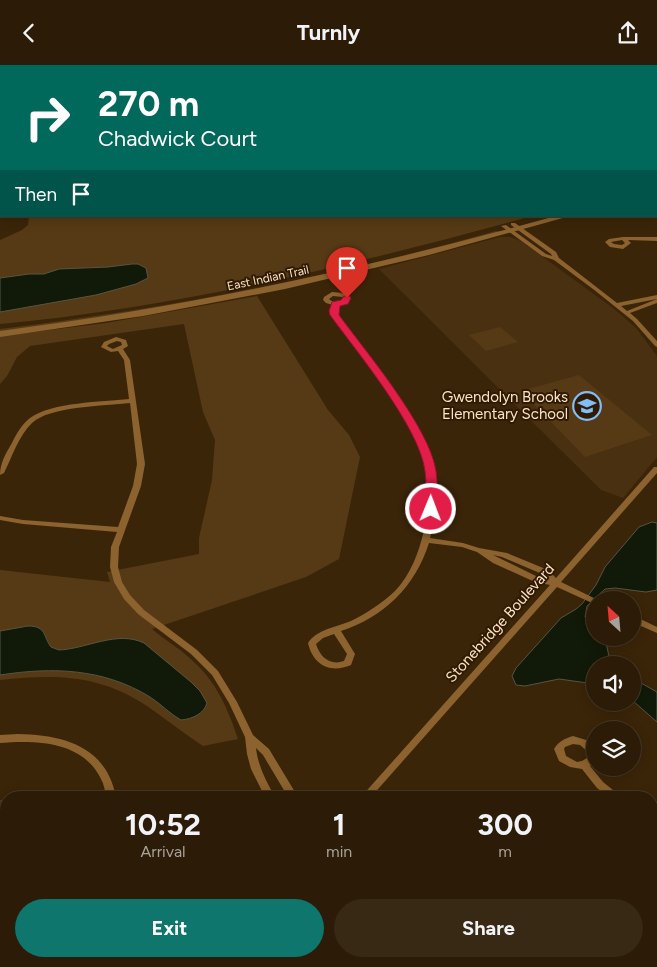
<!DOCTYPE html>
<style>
:root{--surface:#2c1c07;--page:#382915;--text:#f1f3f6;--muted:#a6a19b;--line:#483a28;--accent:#0f766e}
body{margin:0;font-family:Figtree,sans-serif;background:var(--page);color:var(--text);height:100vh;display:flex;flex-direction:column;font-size:19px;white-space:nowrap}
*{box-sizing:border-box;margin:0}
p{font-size:16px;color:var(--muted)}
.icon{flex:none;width:28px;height:28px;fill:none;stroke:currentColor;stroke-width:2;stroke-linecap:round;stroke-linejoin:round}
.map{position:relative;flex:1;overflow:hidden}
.sheet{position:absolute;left:0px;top:726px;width:658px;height:176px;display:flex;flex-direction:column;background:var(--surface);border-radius:20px 20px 0 0;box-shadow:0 2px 12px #0003,0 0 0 1px var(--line)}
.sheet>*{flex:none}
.hud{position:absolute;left:0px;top:0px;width:658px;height:152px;box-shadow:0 2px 12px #0003,0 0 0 1px var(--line);background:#00695c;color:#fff;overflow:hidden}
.needle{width:32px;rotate:334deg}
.buttons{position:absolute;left:586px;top:526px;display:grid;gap:10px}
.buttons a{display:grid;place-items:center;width:55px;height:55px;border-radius:50%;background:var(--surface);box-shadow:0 2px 12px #0003,0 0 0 1px var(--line);font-size:25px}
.pin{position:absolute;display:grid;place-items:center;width:42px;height:42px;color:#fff;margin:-51px -21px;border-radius:50% 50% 50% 0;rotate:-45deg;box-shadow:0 0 5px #0007}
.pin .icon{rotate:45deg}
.me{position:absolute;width:55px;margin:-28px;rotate:1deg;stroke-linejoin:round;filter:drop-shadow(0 0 4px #0008)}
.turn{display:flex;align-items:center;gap:18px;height:105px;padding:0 15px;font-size:22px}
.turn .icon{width:65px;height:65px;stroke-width:2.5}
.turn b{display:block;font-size:35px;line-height:42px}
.then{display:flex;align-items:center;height:48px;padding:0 15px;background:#0003;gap:10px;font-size:19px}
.eta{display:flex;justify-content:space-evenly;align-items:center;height:85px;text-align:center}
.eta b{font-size:30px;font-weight:700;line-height:35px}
.action{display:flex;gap:10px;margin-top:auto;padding:10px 15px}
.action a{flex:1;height:58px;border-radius:30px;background:var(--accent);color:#fff;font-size:20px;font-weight:700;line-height:58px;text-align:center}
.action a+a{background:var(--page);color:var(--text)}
header{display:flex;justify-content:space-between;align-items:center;height:65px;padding:0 15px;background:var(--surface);font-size:22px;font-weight:700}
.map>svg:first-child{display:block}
.built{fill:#493010}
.green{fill:#563a15}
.water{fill:#111908;stroke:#575542}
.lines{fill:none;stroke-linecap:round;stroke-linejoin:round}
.minor{fill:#8c622e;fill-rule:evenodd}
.secondary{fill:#8c622e;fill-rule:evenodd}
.route{fill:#e11d48;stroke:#92132f}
.labels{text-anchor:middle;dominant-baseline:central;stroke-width:4;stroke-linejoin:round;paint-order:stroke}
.far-street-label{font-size:12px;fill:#fae2c8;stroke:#301b00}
.poi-label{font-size:15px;fill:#fae2c8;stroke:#301b00;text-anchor:end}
.street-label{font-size:15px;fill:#fae2c8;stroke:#301b00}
</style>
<header><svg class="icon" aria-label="back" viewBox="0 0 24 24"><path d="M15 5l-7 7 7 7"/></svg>Turnly<svg class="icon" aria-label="share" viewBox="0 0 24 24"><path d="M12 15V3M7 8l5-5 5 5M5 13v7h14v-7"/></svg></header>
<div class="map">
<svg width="657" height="902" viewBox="0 0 657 902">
<rect width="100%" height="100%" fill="#3b2509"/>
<path class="built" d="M500 172H510L521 176 613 243 636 263 657 291V392L623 433 601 425 379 204Z"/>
<path class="green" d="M0 0H178L1 1V118Z
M29 151H532C358 199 180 242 0 259V175L22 165 28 160Z
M496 166 500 167 381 199 158 244 0 267V264C168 243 333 212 496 166Z
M257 231 328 345 349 370 360 392 339 494 306 512 152 564C166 576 184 586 197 600 218 620 229 647 238 674L203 681C183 668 166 654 147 641 99 609 55 609 0 615V505L110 517 107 507 199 489V473L212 415 215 375 203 347 184 259 30 281 17 292 7 311 0 319V271L106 258Z
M500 262 518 277 486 286 469 270Z
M579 310 652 370 585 392 521 326Z"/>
<path class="water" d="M132 199H138L146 203 148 213 136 219 96 230 0 247V213L29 209H44L59 204 108 202Z
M652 457 657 458V525L646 527 615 523 605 524 587 541 585 552 595 561V572L605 573 610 596 614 600H595V619L559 614 525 621 516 620 512 611 516 603 561 553 576 544 582 539 596 520 605 502 639 462Z
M28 561C47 561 43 572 51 582L59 585C86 584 117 565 144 578L191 617 200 626 207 638C204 649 192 654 181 655 170 649 161 639 150 632 103 603 52 602 0 610V566Z
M632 613 657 627V657L633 636Z
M0 736H6V890L0 891Z
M242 896H335L327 902H232Z"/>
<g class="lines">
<path class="minor" d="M327 0H332L331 1H326Z
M389 0H398L399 1H391Z
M403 0H408L407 1H402Z
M608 0H618L616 1H607Z
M656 75H657V77H656Z
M511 158H515L556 187 559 193 617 238 657 230V234L621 241 627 246 657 234V238L630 248 637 254 657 276V282L655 281 633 256 593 224 554 195 542 191 501 161 506 160 546 189 552 191 551 189 511 160Z
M623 172H657V176L628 175 631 178 623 184 610 182 605 177 609 174ZM622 175 625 178 622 180 614 179 611 177Z
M332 227C340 228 346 227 350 235 347 239 343 240 338 241L337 246 338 250C372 295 422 350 434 405 439 427 436 451 430 473L463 478 479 483 507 488 548 505 556 513 654 402H657V408L561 517 598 535H595V539L592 538 557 522 371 732H361L550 520 535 517 493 498 477 487 462 482 429 478C415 522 384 552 341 566L355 589 351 600C330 609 313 600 308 578 317 564 337 562 351 556 367 548 382 538 395 526 411 509 419 487 424 465 429 446 431 424 427 405 414 348 365 296 332 250L331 246 333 240 326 238 323 235 324 232ZM333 231 343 232 344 235C339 238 333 238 329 234ZM493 490 502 492 542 509 547 514 540 513ZM334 569 347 589 344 596C330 601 320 592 316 579L323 573Z
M116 272 126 275 128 281 123 284 130 295 145 399 141 421 119 482 118 502 122 517 130 530 144 545 197 585 218 606 237 637 253 670 269 684 298 732H288L263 690 256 683C258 701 266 716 275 732H265L251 704 247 689 245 672 229 638 212 610 191 589 138 549 124 534 114 517 110 502 111 482 117 467 23 459 0 455V451L23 455 118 462 133 421 137 399 130 338C105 341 50 341 32 358 19 370 12 392 4 408L0 410C0 398 6 388 12 378 16 369 22 359 30 353 52 337 102 337 129 334L124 295 118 286 111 287 101 282 104 277ZM117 276 121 277 122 280 113 284 107 281 109 279Z
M632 550 657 562V568L632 557Z
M18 669C64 670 106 681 116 732H106C105 726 104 719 101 714 83 676 36 675 0 678V670Z
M573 671 586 675 595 682V697L590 701 603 717 618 729 620 732H609L597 723 582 704 570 702 559 696 554 684C559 676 564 674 573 671ZM573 679 580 680 587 686V693L582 696 577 697 566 691 564 684 565 682Z
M651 753 657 755V764L651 762Z
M127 896H146L145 899 138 902H120L121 899Z
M542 896H553L556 902H545Z"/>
<path class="secondary" d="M656 123H657V127H656Z
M556 151H570L429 190 285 224 143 251 0 272V266C189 242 373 202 556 151Z"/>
</g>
<path class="route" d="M344 231H350L351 233 348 239 340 241 339 250C366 287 430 363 436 406 438 418 437 432 437 444L435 447H427L426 444C425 432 427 418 425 406 420 363 357 287 330 250L329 246 332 237 341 235Z"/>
<defs>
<symbol id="school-ring" viewBox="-11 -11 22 22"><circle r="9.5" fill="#301b00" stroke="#81bdfa" stroke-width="1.5"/><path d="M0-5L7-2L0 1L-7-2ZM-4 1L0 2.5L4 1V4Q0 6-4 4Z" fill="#81bdfa"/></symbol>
</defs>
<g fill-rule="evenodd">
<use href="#school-ring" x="571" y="325" width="32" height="32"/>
</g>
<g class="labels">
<g class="far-street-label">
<text transform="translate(268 213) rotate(-12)">East Indian Trail</text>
</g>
<g class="poi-label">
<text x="568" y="332">Gwendolyn Brooks<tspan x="568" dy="17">Elementary School</tspan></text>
</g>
<g class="street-label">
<text transform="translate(500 558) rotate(-48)">Stonebridge Boulevard</text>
</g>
</g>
</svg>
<div class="buttons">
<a><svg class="needle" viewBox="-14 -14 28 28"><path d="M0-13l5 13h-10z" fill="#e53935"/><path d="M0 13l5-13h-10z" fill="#a6a19b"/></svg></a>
<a><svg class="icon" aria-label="sound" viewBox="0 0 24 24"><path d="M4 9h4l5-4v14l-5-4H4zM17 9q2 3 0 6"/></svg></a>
<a><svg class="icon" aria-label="layers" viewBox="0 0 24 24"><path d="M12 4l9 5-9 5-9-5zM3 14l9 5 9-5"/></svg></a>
</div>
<div class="pin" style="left:347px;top:233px;background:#d93025"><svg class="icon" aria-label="arrive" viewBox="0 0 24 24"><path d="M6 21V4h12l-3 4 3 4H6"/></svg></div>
<svg class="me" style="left:431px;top:444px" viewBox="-20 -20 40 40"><circle r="17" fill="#e11d48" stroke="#fff" stroke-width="3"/><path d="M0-11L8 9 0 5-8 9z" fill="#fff"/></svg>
<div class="hud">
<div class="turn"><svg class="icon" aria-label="right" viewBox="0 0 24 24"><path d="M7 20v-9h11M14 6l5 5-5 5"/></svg><div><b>270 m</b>Chadwick Court</div></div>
<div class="then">Then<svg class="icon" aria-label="arrive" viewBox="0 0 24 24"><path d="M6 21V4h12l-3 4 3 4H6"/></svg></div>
</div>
<section class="sheet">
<div class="eta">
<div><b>10:52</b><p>Arrival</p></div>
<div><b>1</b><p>min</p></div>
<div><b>300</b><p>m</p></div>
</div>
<div class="action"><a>Exit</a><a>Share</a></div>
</section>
</div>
